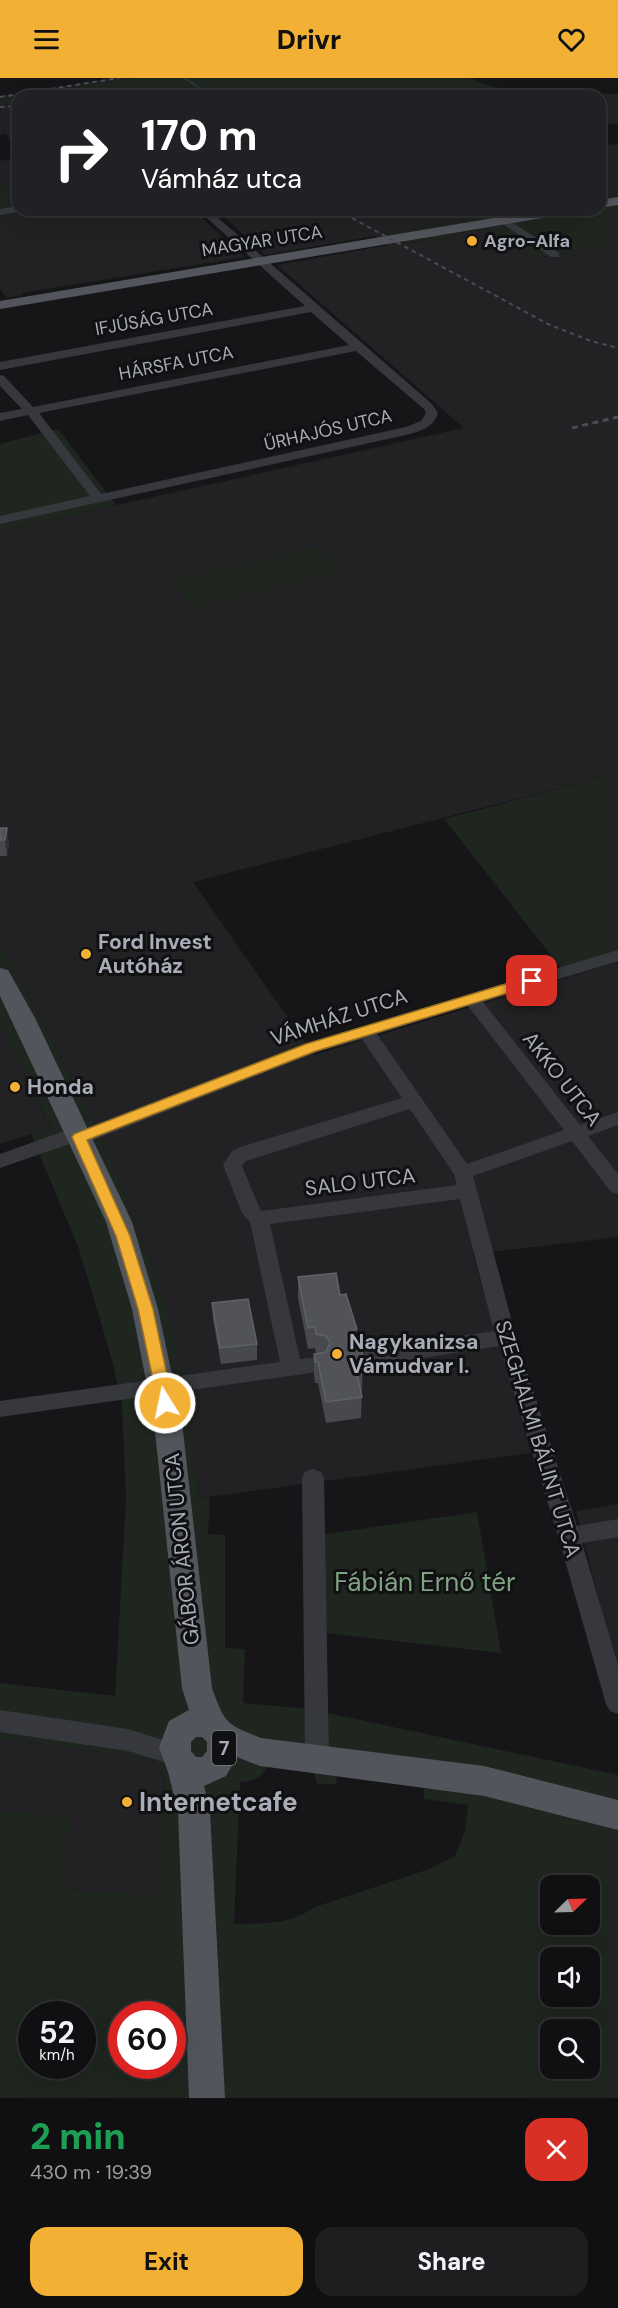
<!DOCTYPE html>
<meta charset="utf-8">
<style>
:root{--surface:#101012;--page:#1e1e20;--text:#f1f3f6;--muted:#9c9d9f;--line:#303032;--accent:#f2b134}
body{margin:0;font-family:"DM Sans",sans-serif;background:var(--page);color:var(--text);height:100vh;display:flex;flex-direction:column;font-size:22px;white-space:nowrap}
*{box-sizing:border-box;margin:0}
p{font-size:20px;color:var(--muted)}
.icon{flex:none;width:33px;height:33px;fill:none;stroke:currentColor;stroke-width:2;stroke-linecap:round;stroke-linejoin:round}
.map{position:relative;height:2020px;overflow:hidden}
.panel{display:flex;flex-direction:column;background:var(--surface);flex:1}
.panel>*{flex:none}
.guide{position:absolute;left:12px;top:12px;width:594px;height:126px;border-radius:18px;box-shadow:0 6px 24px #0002,0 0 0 2px var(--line);background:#202124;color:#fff;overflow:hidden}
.needle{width:39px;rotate:67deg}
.fabs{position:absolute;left:540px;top:1797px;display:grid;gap:12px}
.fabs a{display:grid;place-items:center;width:60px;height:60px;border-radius:12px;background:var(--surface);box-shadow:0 6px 24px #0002,0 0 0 2px var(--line);font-size:30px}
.speed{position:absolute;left:18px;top:1923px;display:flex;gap:12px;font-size:30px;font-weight:700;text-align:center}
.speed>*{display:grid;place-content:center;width:78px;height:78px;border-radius:50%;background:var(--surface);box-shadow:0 6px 24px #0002,0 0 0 2px var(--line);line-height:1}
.speed small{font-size:15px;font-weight:400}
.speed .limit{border:9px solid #d22;background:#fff;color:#111}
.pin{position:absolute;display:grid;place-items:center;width:51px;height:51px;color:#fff;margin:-26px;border-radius:12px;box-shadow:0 3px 9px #0006}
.me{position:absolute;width:66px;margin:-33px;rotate:350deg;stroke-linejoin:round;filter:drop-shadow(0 0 4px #0008)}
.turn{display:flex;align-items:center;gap:21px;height:126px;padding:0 30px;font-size:27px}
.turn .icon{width:78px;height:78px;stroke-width:2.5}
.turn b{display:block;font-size:42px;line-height:51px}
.round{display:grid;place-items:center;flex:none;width:63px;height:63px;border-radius:18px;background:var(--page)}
.overview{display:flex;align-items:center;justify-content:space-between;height:102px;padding:0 30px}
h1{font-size:36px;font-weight:800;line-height:45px;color:#1e9e55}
.primary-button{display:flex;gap:12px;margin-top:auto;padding:12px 30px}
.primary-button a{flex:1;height:69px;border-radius:18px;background:var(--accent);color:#111;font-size:24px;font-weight:800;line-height:69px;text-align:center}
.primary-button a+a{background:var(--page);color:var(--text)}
header{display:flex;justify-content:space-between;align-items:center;height:78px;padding:0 30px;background:var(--accent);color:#111;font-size:27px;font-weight:800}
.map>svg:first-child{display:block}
.built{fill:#222225}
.green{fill:#1e261f;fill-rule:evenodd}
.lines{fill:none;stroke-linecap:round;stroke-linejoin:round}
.stream{stroke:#2c353c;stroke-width:2}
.minor{fill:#37383d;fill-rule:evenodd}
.major{fill:#53555c;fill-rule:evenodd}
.rail-far1{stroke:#4a4c52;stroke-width:2;stroke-dasharray:4.5 4;stroke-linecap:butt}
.rail{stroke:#4a4c52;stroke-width:3;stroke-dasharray:6 4.5;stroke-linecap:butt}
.wall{fill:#47494d}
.shaded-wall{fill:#2f3033}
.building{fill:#525359;stroke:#5f6168;stroke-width:1.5}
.route{fill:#f2b134;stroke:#9d7322;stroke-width:1.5}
.poi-dot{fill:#f2b134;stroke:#111113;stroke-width:2}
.labels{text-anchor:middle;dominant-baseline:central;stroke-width:6;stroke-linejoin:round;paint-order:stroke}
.far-street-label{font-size:18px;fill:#a8adb8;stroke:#111113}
.far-poi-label{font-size:18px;font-weight:bold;fill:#a8adb8;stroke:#111113;text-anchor:start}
.shield{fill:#111113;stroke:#7b7e86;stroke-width:1.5}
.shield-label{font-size:20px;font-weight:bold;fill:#a8adb8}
.poi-label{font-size:21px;font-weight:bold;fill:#a8adb8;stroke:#111113;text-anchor:start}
.street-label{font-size:21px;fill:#a8adb8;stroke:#111113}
.near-park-label{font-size:26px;fill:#7fa381;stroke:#111113}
.near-poi-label{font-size:26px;font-weight:bold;fill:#a8adb8;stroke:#111113;text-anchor:start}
</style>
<header><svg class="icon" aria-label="menu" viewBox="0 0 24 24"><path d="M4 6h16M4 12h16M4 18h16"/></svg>Drivr<svg class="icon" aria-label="heart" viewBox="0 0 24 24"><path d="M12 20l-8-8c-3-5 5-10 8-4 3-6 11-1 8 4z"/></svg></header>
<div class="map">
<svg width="618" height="2020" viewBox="0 0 618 2020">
<rect width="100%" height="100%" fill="#161618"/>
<path class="built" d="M113 0H134L0 21V18Z
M18 26V69L5 56 0 57V27Z
M618 66V116L600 119V68Z
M17 80 18 106 0 108V83Z
M34 132H193L245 179 21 215 22 217 7 220 0 211V138Z
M217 132H501L505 135 398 154 384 151 405 165 488 150 531 181 618 165V695L193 804 314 977 618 884V1159L473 1176 531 1375 200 1420 178 1271 163 1216 102 1060 0 863V453L464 350 277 187 388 167 374 158 265 177Z
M0 948 50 1050 0 1066Z
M618 1426V1596L576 1433Z
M0 1660 152 1681 165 1697 160 1817 63 1812 69 1740 0 1732Z"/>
<path class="green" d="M134 0H471C508 20 576 13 618 16V45L600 47V18H18V26L0 27V21Z
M18 106V132H34L0 138V108Z
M618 116V165L531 181 488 150 445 158 446 160 435 162 433 160 405 165 381 151 398 154 505 135 501 132H600V119Z
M58 351 116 427 0 453V366Z
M320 467 343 492 192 530 171 503Z
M618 695V884L568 899 444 741Z
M0 863 102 1060 163 1216 178 1271 200 1420H210L208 1456 225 1457V1570L245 1571 243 1625 309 1631 618 1697V2020H0V1732L70 1739 63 1812 159 1817 165 1697 152 1681 0 1660V1605L115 1618 126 1420 122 1327 112 1282 79 1171 31 1056 50 1049 0 948ZM268 1687 313 1691 317 1706H336L338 1695 424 1706V1721L468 1727 465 1752 455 1778 432 1790 315 1829C290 1847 264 1845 234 1846L240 1704C252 1704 263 1699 268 1687ZM550 1808H590V1846H550ZM550 1880H590V1918H550ZM32 1936H82V1988H32ZM122 1936H172V1988H122ZM550 1952H590V1990H550Z
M477 1434 501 1575 325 1555 319 1457Z"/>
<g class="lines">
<path class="stream" d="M185 0 210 18"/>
<path class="minor" d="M12 69H18V77L13 74Z
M18 128V132L22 133 0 137V131Z
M198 132H209L432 326 438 335C433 350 421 353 406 357L0 446V438L90 418 28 337 0 343V335L22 331 0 308V297L4 298 33 329 349 267 311 234 0 292V284L305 228ZM356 273 424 331 426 335 421 343 406 349 101 416 39 335Z
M504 139 559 175V179H551L500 144V140Z
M618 872V883L483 924 580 1047 618 1034V1047L588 1058 618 1096V1116L611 1114 572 1063 473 1098 516 1259 577 1448 618 1441V1459L582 1465 618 1587V1636L610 1633 606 1626 558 1458 499 1268 359 1290 352 1288 349 1282 352 1276 359 1274 494 1253 460 1121 270 1146 300 1281 318 1279 325 1281 328 1287 325 1293 0 1339V1323L280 1284 250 1144 242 1135 223 1087 232 1073 240 1069 402 1020 362 961 317 974 86 1065 79 1067 72 1065 0 1090V1076L70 1051 77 1049 83 1051 305 966ZM468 928 564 1052 467 1086 377 956ZM410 1031 454 1096 457 1107 262 1133 260 1131 242 1088 246 1083Z
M313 1391 321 1394 324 1400 329 1683 325 1691 317 1694 309 1691 305 1683 302 1400 305 1394Z
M0 1632 128 1651 182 1668 186 1676 182 1684 174 1687 128 1673 0 1654Z"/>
<path class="major" d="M618 119V127L600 130V122Z
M541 132H573L566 136 0 231V223Z
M0 890 8 892 35 940 132 1144 158 1231 182 1344 212 1610C225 1646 226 1646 261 1660L484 1688 618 1722V1752L484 1718 260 1688 237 1679 226 1698 204 1708 210 1733 225 2020H189L178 1733 168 1694 159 1669 169 1643 189 1632 182 1610 154 1344 132 1231 106 1144 0 918ZM196 1659H202L207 1664V1673L202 1679H196L191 1673V1664Z"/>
<path class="rail-far1" d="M0 19 119 0
M0 29 18 28
M337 132 548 246 591 263 618 270"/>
<path class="rail" d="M572 350 618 339"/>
</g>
<path class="wall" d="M0 750 9 765 7 778H0Z
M298 1199 340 1217 357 1251 356 1270 363 1279 361 1340 326 1345 318 1305H315L314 1297V1276H316L315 1270 308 1271 298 1220Z
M212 1225 257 1266V1282L221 1286 213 1241Z"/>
<path class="shaded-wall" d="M7 750 9 765 7 778 5 762Z
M357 1251 356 1272 350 1275 347 1262 350 1254Z"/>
<path class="building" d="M0 750H7L5 762H0Z
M336 1195 340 1217 346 1216 357 1251 350 1254 347 1262 352 1269 361 1271 363 1279H358L362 1296 357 1297 362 1319 326 1324 318 1284H315L314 1276 326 1274 330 1265 326 1258 316 1256 315 1249 308 1250 298 1199Z
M248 1221 257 1266 220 1270 212 1225Z"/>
<path class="route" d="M532 898 537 900 539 903 537 906 316 973 87 1062 130 1158 153 1231 173 1325 170 1330 165 1332 159 1330 138 1231 116 1158 72 1059 74 1056 306 966Z"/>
<g class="poi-dot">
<circle cx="472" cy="163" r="6"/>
<circle cx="86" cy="876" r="6"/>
<circle cx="15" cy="1009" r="6"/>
<circle cx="337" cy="1276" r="6"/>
<circle cx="127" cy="1724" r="6"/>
</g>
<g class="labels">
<g class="far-street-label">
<text transform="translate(262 163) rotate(-9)">MAGYAR UTCA</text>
<text transform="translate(154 241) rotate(-10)">IFJÚSÁG UTCA</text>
<text transform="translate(176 285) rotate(-11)">HÁRSFA UTCA</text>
<text transform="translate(328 352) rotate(-13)">ŰRHAJÓS UTCA</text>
</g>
<g class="far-poi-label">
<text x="484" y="163">Agro-Alfa</text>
</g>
<rect class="shield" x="212" y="1653" width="24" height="34" rx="4.5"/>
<g class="shield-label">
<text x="224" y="1670">7</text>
</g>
<g class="poi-label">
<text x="98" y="864">Ford Invest<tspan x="98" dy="24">Autóház</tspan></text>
<text x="27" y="1009">Honda</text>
<text x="349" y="1264">Nagykanizsa<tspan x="349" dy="24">Vámudvar I.</tspan></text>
</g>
<g class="street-label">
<text transform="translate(339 939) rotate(-18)">VÁMHÁZ UTCA</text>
<text transform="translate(562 1001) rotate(52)">AKKO UTCA</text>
<text transform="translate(360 1104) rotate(-7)">SALO UTCA</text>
<text transform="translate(538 1361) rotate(73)">SZEGHALMI BÁLINT UTCA</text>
<text transform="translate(182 1471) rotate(-96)">GÁBOR ÁRON UTCA</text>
</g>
<g class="near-park-label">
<text x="425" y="1504">Fábián Ernő tér</text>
</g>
<g class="near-poi-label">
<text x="139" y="1724">Internetcafe</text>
</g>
</g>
</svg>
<div class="fabs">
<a><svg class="needle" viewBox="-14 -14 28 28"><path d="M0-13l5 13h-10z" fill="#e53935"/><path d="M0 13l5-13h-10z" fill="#9c9d9f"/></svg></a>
<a><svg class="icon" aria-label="sound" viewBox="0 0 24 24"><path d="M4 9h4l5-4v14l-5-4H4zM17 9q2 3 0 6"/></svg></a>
<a><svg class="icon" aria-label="search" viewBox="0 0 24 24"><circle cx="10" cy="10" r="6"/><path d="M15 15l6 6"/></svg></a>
</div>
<div class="speed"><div>52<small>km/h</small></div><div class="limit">60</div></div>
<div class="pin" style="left:532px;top:903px;background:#d93025"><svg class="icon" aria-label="arrive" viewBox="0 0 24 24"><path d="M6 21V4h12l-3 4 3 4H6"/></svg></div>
<svg class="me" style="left:165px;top:1325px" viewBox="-20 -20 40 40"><circle r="17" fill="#f2b134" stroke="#fff" stroke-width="3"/><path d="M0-11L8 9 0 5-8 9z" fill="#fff"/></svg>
<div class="guide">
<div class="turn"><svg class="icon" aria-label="right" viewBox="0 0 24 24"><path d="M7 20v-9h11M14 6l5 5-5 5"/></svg><div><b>170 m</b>Vámház utca</div></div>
</div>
</div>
<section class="panel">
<div class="overview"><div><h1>2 min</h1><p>430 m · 19:39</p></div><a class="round" style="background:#d93025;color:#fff"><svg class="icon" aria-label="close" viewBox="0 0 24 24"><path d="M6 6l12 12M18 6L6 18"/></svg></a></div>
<div class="primary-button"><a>Exit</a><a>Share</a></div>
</section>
